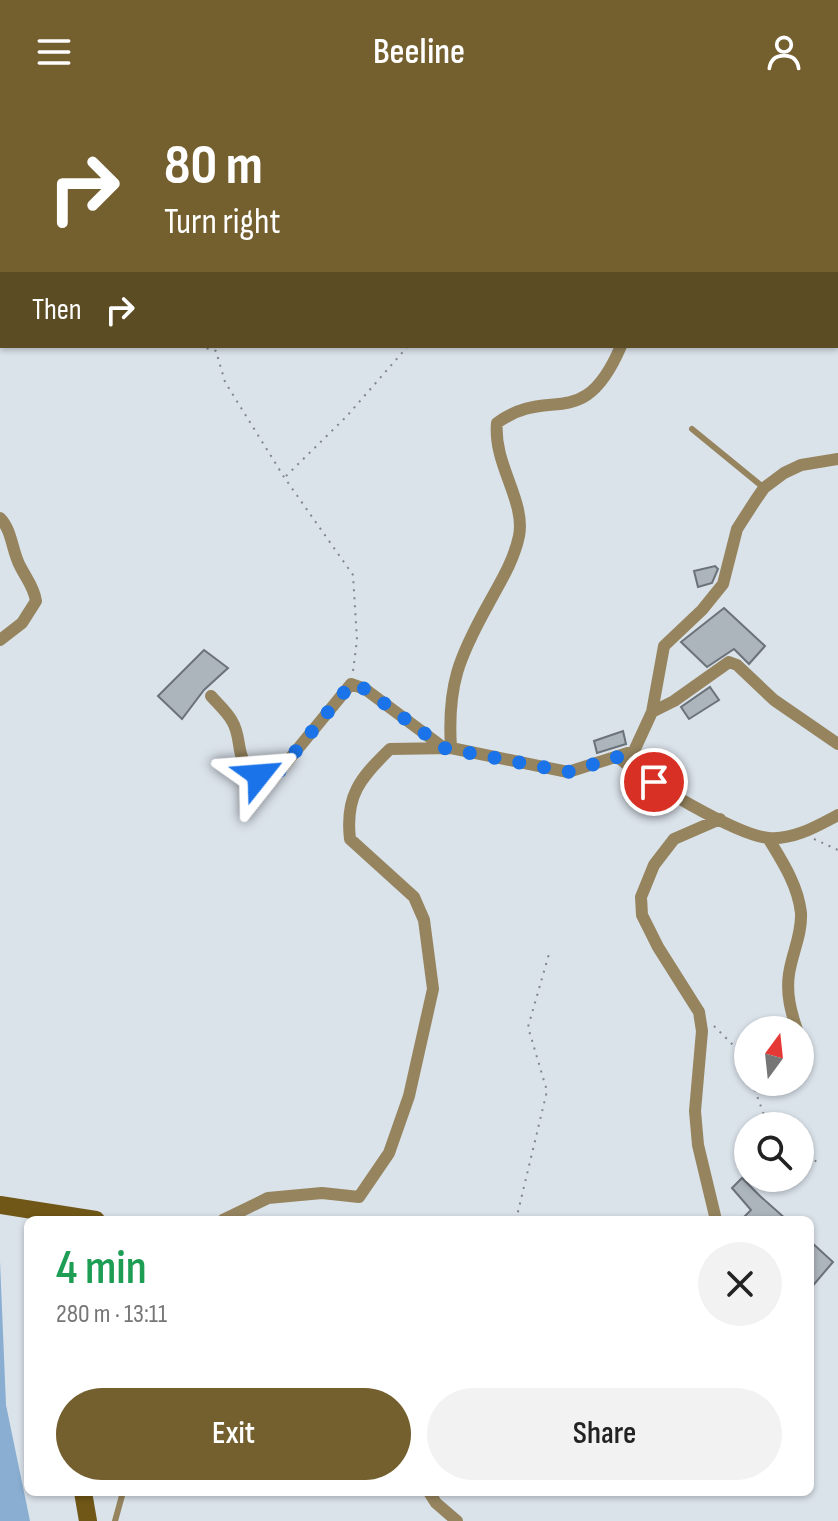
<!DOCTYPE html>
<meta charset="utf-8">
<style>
:root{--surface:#fff;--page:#f2f2f2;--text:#222;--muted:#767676;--accent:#745f2e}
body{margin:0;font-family:"Sofia Sans Condensed",sans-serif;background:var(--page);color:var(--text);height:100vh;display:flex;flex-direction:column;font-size:30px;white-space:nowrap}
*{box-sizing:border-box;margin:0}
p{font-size:26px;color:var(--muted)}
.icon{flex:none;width:44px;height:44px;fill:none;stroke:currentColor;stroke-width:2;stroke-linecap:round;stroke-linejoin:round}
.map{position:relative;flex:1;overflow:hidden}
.sheet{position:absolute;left:24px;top:1112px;width:790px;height:280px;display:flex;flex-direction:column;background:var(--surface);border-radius:12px;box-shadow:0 2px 6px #0004}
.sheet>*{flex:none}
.hud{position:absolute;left:0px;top:0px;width:838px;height:244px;box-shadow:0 2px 6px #0004;background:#745f2e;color:#fff;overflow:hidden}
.needle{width:52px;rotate:15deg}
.buttons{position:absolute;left:734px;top:912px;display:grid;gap:16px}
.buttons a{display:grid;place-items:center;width:80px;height:80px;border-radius:50%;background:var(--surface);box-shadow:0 2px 6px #0004;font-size:40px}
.pin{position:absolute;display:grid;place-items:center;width:68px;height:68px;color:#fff;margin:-34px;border:4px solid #fff;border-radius:50%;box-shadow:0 2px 8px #0007}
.me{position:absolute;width:88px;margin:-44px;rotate:62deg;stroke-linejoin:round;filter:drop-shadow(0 0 6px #0008)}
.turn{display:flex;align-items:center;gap:28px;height:168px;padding:0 32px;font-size:36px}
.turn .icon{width:104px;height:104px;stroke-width:2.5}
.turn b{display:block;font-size:56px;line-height:68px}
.then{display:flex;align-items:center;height:76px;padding:0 32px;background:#0003;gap:16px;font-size:30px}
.round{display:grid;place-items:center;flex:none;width:84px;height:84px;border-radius:42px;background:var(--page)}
.overview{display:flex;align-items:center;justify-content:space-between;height:136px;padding:0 32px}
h1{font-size:48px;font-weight:600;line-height:60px;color:#1e9e55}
.button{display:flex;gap:16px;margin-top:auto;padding:16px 32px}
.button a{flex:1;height:92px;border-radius:48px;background:var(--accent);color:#fff;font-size:32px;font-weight:600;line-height:92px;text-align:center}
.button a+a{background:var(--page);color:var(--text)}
header{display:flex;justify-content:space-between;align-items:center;height:104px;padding:0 32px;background:var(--accent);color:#fff;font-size:36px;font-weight:600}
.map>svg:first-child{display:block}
.water{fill:#89aed2}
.building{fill:#acb4bc;stroke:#6b7279;stroke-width:2}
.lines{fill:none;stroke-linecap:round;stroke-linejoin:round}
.path{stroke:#80868b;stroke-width:2;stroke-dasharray:2 6;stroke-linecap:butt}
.lane{stroke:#95845e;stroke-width:6}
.street{stroke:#95845e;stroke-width:12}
.secondary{stroke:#705717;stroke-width:18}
.route{stroke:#1a73e8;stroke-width:14;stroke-dasharray:0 25.2}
</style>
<header><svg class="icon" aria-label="menu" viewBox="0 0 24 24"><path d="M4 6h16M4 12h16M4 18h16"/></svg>Beeline<svg class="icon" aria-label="person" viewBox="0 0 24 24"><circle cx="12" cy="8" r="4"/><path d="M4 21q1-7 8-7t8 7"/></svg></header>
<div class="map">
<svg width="838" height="1417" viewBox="0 0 838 1417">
<rect width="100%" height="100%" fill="#dae2ea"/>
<path class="water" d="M0 1157 6 1301 30 1417H0Z"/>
<path class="building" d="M715 462 718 465 712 479 698 483 694 467Z
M724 504 765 542 749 560 734 545 707 563 681 538Z
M204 546 228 564 204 586 182 615 158 592Z
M710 583 719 596 689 615 681 603Z
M623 627 626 640 597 649 594 637Z
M742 1074 760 1092 787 1116H741L751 1106 732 1084Z
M810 1137 833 1158 810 1185Z"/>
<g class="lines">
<path class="path" d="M371 0 372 2
M815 0 817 2
M349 2 350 0
M0 5 2 0
M199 242 216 247 225 278 284 373 353 471 357 536 353 567
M286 372 346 313 408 242
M814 735 838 746
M714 922 740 948 748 968
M752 978 768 1022
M800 1050 820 1059
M516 1116 547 987 528 923 549 850"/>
<path class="lane" d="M692 325 764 384
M115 1417 123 1388"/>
<path class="street" d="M836 23 838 25
M0 72 2 74
M0 117 2 118
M0 414C12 426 12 447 20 462 26 474 34 483 36 497L22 519 0 536
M211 592C218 600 227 608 232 617 246 640 228 663 273 675L351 580 365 585 444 644
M652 608 674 597 729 558 737 561 774 596 838 640
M451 644C447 581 459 553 489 499 501 477 514 456 519 432 526 397 493 360 497 319 550 280 583 331 621 242
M618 653C642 675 738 732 769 734 794 736 817 722 838 711
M768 734C782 757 798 781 801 809 802 831 792 849 789 870 786 890 791 908 797 926
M800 948 801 962
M223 1116 268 1094 322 1089 359 1093 389 1049 409 992 433 885 424 816 414 793 350 735C345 692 360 674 390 645L451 644 568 668 634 647 652 608 664 542 702 506 723 480 737 425 755 397 764 384 784 369 801 361 838 355
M716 1116 698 1041 695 1007 702 927 699 908 658 843 642 811 641 793 654 761 674 735 720 715
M429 1388 436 1399 457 1417"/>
<path class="secondary" d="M0 1101 96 1116
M83 1388 88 1417"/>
</g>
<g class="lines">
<path class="route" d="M259 671 273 675 351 580 365 585 444 644 568 668 618 653 654 678"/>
</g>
</svg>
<div class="buttons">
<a><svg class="needle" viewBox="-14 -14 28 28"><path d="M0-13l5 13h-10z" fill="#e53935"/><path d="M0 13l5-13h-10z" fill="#767676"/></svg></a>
<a><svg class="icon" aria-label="search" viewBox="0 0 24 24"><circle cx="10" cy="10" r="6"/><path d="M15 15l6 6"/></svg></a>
</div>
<div class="pin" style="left:654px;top:678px;background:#d93025"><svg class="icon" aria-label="arrive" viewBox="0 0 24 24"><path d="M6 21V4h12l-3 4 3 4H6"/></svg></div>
<svg class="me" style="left:259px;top:671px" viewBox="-20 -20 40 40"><path d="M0-17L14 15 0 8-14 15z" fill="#1a73e8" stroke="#fff" stroke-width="4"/></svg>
<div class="hud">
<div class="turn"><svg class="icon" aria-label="right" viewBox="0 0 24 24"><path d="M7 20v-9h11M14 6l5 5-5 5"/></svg><div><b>80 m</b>Turn right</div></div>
<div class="then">Then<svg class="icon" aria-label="right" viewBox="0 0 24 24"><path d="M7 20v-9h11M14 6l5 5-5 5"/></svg></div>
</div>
<section class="sheet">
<div class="overview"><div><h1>4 min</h1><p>280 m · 13:11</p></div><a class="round"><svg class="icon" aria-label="close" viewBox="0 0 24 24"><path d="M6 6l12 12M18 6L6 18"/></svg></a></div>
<div class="button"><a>Exit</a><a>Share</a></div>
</section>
</div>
